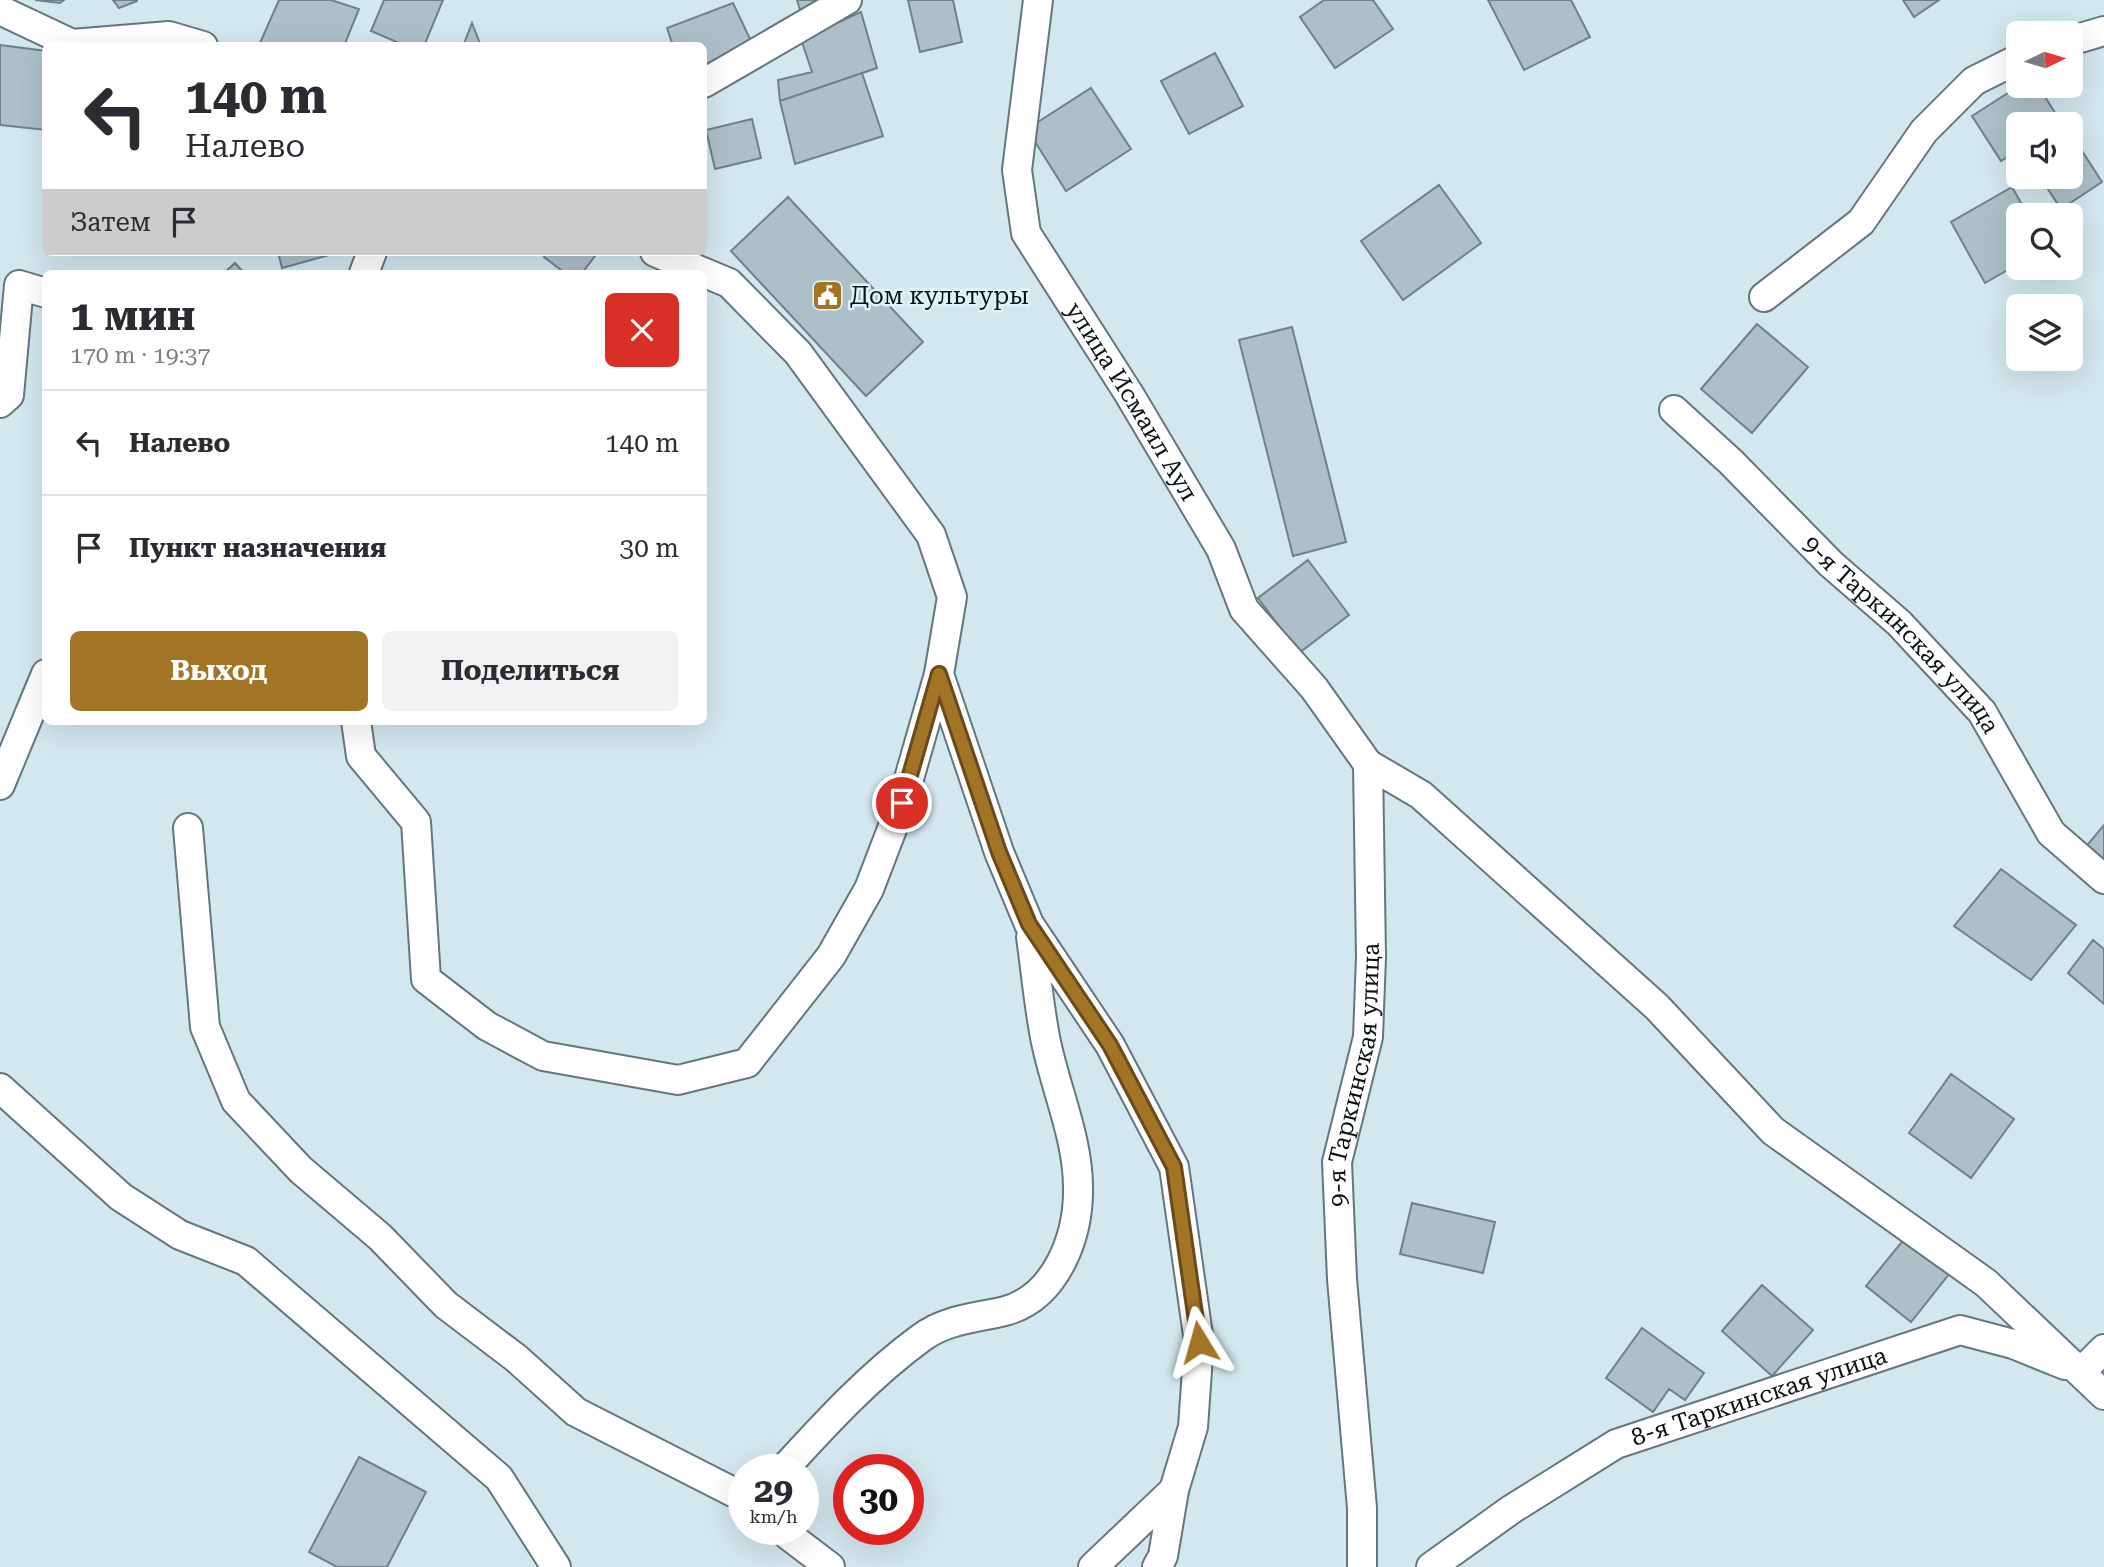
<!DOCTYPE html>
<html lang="ru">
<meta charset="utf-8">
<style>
:root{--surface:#fff;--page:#f2f2f3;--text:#2b2b33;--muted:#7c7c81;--line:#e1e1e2;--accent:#a27426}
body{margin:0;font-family:"Roboto Serif",serif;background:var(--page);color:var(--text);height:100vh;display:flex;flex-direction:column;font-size:26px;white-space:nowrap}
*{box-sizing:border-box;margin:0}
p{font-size:23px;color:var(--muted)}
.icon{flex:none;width:38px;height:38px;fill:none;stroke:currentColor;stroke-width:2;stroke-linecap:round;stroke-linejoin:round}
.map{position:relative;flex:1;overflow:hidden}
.panel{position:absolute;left:42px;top:270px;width:665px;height:455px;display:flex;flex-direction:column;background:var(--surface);border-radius:10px;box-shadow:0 7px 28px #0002}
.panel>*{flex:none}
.banner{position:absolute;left:42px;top:42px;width:665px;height:214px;border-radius:10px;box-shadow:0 7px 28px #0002;background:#fff;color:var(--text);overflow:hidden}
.needle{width:46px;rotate:85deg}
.tools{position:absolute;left:2006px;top:21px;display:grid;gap:14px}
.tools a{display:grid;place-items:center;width:77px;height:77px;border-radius:10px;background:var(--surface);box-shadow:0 7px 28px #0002;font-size:35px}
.speed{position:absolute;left:728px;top:1454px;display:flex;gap:14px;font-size:35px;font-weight:700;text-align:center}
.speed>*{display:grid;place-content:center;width:91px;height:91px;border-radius:50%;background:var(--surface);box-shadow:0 7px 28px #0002;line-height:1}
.speed small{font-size:18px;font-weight:400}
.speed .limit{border:10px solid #d22;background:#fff;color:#111}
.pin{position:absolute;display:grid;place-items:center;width:60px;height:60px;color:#fff;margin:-30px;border:4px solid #fff;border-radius:50%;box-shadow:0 2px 7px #0007}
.me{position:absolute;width:77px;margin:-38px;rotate:352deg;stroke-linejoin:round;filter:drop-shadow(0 0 5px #0008)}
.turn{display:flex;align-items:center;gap:24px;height:147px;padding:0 28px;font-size:32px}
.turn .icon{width:91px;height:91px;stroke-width:2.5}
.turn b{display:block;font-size:49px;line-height:60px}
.then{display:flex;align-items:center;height:66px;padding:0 28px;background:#0003;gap:14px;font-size:26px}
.round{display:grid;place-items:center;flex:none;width:74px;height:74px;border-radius:10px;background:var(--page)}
.overview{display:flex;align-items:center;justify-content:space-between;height:119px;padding:0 28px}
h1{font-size:42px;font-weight:700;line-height:52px}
.action{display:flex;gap:14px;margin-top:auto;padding:14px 28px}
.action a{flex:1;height:80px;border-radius:10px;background:var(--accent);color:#fff;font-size:28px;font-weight:700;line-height:80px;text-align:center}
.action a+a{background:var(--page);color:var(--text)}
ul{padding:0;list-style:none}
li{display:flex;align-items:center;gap:21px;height:105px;padding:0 28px;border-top:2px solid var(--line)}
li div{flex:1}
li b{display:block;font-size:26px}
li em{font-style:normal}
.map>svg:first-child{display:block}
.building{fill:#adc0c9;stroke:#6f8189;stroke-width:2}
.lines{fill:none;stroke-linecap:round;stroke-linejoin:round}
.minor-casing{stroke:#65767e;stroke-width:32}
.minor{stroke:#fff;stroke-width:28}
.route-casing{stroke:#694b19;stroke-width:18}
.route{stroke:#a27426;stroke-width:12}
.labels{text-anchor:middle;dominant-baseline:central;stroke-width:5;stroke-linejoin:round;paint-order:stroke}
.poi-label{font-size:24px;fill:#0b1215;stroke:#e0f4fd;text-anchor:start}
.street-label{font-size:24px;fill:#0b1215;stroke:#e0f4fd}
</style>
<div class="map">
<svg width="2104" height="1567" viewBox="0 0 2104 1567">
<rect width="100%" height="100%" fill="#d3e7f0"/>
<path class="building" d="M35 0H64L60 3Z
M113 0H137V1L119 8Z
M279 0H331L359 9 344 46H268L260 43Z
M384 0H443L424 46H406L371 31Z
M797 0H819L800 10Z
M908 0H953L962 42 920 52Z
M1324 0H1373L1393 29 1335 68 1300 17Z
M1488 0H1571L1590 37 1524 70Z
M1903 0H1939L1914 17Z
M733 3 751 41 704 65V46H673L667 28Z
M861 12 877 68 780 101 778 80 812 72 801 39Z
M472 23 481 46H463Z
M0 45 46 51V130L0 125Z
M1215 53 1243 106 1189 134 1161 81Z
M862 73 883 136 795 164 780 101Z
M2019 86H2038L2061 122 2018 124V150L2001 161 1972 116Z
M1091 88 1131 149 1066 191 1027 129Z
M752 119 761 158 715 169 706 130Z
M2075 140 2102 182 2061 209 2040 177H2070V143Z
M1439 185 1481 243 1403 300 1361 241Z
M2012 187 2028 215H2018V264L1985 283 1951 222Z
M788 197 923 342 866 396 731 251Z
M278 252H340L282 268Z
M548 252H598L582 273H565L544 257Z
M235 263 244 273H224Z
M1757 324 1808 367 1752 433 1701 389Z
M1292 327 1346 542 1293 556 1239 340Z
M1308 560 1349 615 1299 653 1258 598Z
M2104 825V866L2084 849Z
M2001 869 2076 925 2031 980 1954 926Z
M2093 940 2104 949V1004L2068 973Z
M1951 1074 2014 1119 1971 1178 1909 1133Z
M1412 1203 1495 1222 1483 1273 1400 1254Z
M1905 1238 1950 1273 1911 1322 1866 1286Z
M1762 1285 1813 1330 1772 1376 1722 1331Z
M1642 1328 1704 1373 1685 1400 1669 1389 1653 1412 1606 1378Z
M359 1457 426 1492 387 1567H337L309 1552Z"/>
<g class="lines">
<defs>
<g id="minor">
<path id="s1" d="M1038 0 1017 170 1026 233 1129 394 1221 549 1244 609 1314 688 1368 764"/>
<path d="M0 10 72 44 169 36 203 46"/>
<path d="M2070 41 2104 31"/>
<path d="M704 83 847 0"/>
<path d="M655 252 729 283 798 353 931 535 952 597 939 674 999 852 1029 924 1110 1045 1174 1167 1199 1342 1193 1427 1174 1490 1163 1556 1157 1567"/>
<path d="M364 273 372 252"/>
<path d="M1764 297 1861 222 1924 131 1974 81 2018 59"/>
<path d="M0 403 9 395 19 285 46 293"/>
<path id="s2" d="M1674 410 1731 462 1831 564 1899 623 1982 712 2051 833 2104 879"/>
<path d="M356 721 361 756 416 822 426 979 487 1026 543 1056 678 1080 747 1063 831 956 869 889 902 803 939 674"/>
<path d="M0 785 46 674"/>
<path d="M188 828 205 1027 236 1101 301 1170 380 1237 446 1305 516 1358 576 1412 733 1492 744 1490"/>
<path d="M0 1088 121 1197 180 1235 246 1261 499 1478 556 1567"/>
<path d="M2081 1372 2104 1349"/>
<path d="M783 1470C826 1423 869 1376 921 1338 946 1319 977 1318 1005 1311 1057 1297 1079 1235 1078 1187 1078 1139 1056 1090 1046 1042 1039 1008 1036 972 1031 937"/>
<path d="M786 1530 788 1535 830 1567"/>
<path d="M1093 1567 1174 1490"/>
<path id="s3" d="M1362 1567V1508L1342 1279 1337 1162 1368 1037 1371 957 1368 764 1421 795 1657 1007 1773 1131 1986 1283 2104 1395"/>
<path id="s4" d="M1431 1567 1512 1509 1616 1444 1960 1330 2013 1344 2065 1365"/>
</g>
</defs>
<use href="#minor" class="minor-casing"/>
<use href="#minor" class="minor"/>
</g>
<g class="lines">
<defs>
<path id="route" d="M902 803 939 674 999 852 1029 924 1110 1045 1174 1167 1199 1342"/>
</defs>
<use href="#route" class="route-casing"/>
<use href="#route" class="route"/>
</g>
<defs>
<symbol id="civic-square" viewBox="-11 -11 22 22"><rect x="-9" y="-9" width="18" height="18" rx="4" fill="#a27426" stroke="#e0f4fd"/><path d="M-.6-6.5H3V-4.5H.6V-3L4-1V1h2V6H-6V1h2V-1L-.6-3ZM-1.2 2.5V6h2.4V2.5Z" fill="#fff"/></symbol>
</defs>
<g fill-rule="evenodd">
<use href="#civic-square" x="810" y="278" width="35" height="35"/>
</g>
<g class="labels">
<g class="poi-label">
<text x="850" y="296">Дом культуры</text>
</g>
<g class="street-label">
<text stroke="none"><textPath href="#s1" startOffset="434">улица Исмаил Аул</textPath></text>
<text stroke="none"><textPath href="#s2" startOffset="320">9-я Таркинская улица</textPath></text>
<text stroke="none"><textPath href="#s3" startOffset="495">9-я Таркинская улица</textPath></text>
<text stroke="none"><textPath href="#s4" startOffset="373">8-я Таркинская улица</textPath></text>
</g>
</g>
</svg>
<div class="tools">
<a><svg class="needle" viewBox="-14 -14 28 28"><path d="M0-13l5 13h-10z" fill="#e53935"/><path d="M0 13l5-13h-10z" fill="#7c7c81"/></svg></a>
<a><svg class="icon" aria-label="sound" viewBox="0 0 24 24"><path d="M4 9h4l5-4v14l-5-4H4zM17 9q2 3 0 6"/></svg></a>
<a><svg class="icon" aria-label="search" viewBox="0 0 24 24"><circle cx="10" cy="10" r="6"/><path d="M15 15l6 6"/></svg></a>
<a><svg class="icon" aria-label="layers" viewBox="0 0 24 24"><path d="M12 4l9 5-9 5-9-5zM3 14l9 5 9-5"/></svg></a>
</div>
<div class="speed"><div>29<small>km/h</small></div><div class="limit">30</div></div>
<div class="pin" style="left:902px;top:803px;background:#d93025"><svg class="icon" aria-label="arrive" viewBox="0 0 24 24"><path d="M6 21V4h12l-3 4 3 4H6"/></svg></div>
<svg class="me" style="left:1199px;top:1342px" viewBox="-20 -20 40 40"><path d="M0-17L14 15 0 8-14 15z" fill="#a27426" stroke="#fff" stroke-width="4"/></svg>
<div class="banner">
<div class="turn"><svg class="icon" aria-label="left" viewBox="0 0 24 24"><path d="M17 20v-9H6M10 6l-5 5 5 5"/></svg><div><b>140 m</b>Налево</div></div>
<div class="then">Затем<svg class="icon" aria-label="arrive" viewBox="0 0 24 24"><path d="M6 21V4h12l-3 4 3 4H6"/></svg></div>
</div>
<section class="panel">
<div class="overview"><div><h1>1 мин</h1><p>170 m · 19:37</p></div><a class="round" style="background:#d93025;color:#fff"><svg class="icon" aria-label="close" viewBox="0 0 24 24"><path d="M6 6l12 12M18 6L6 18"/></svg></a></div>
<ul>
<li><svg class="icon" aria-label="left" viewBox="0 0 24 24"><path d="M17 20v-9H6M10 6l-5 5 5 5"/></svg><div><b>Налево</b></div><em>140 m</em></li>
<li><svg class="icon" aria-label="arrive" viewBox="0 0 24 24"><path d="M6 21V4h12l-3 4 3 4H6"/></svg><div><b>Пункт назначения</b></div><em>30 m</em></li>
</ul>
<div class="action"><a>Выход</a><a>Поделиться</a></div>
</section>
</div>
